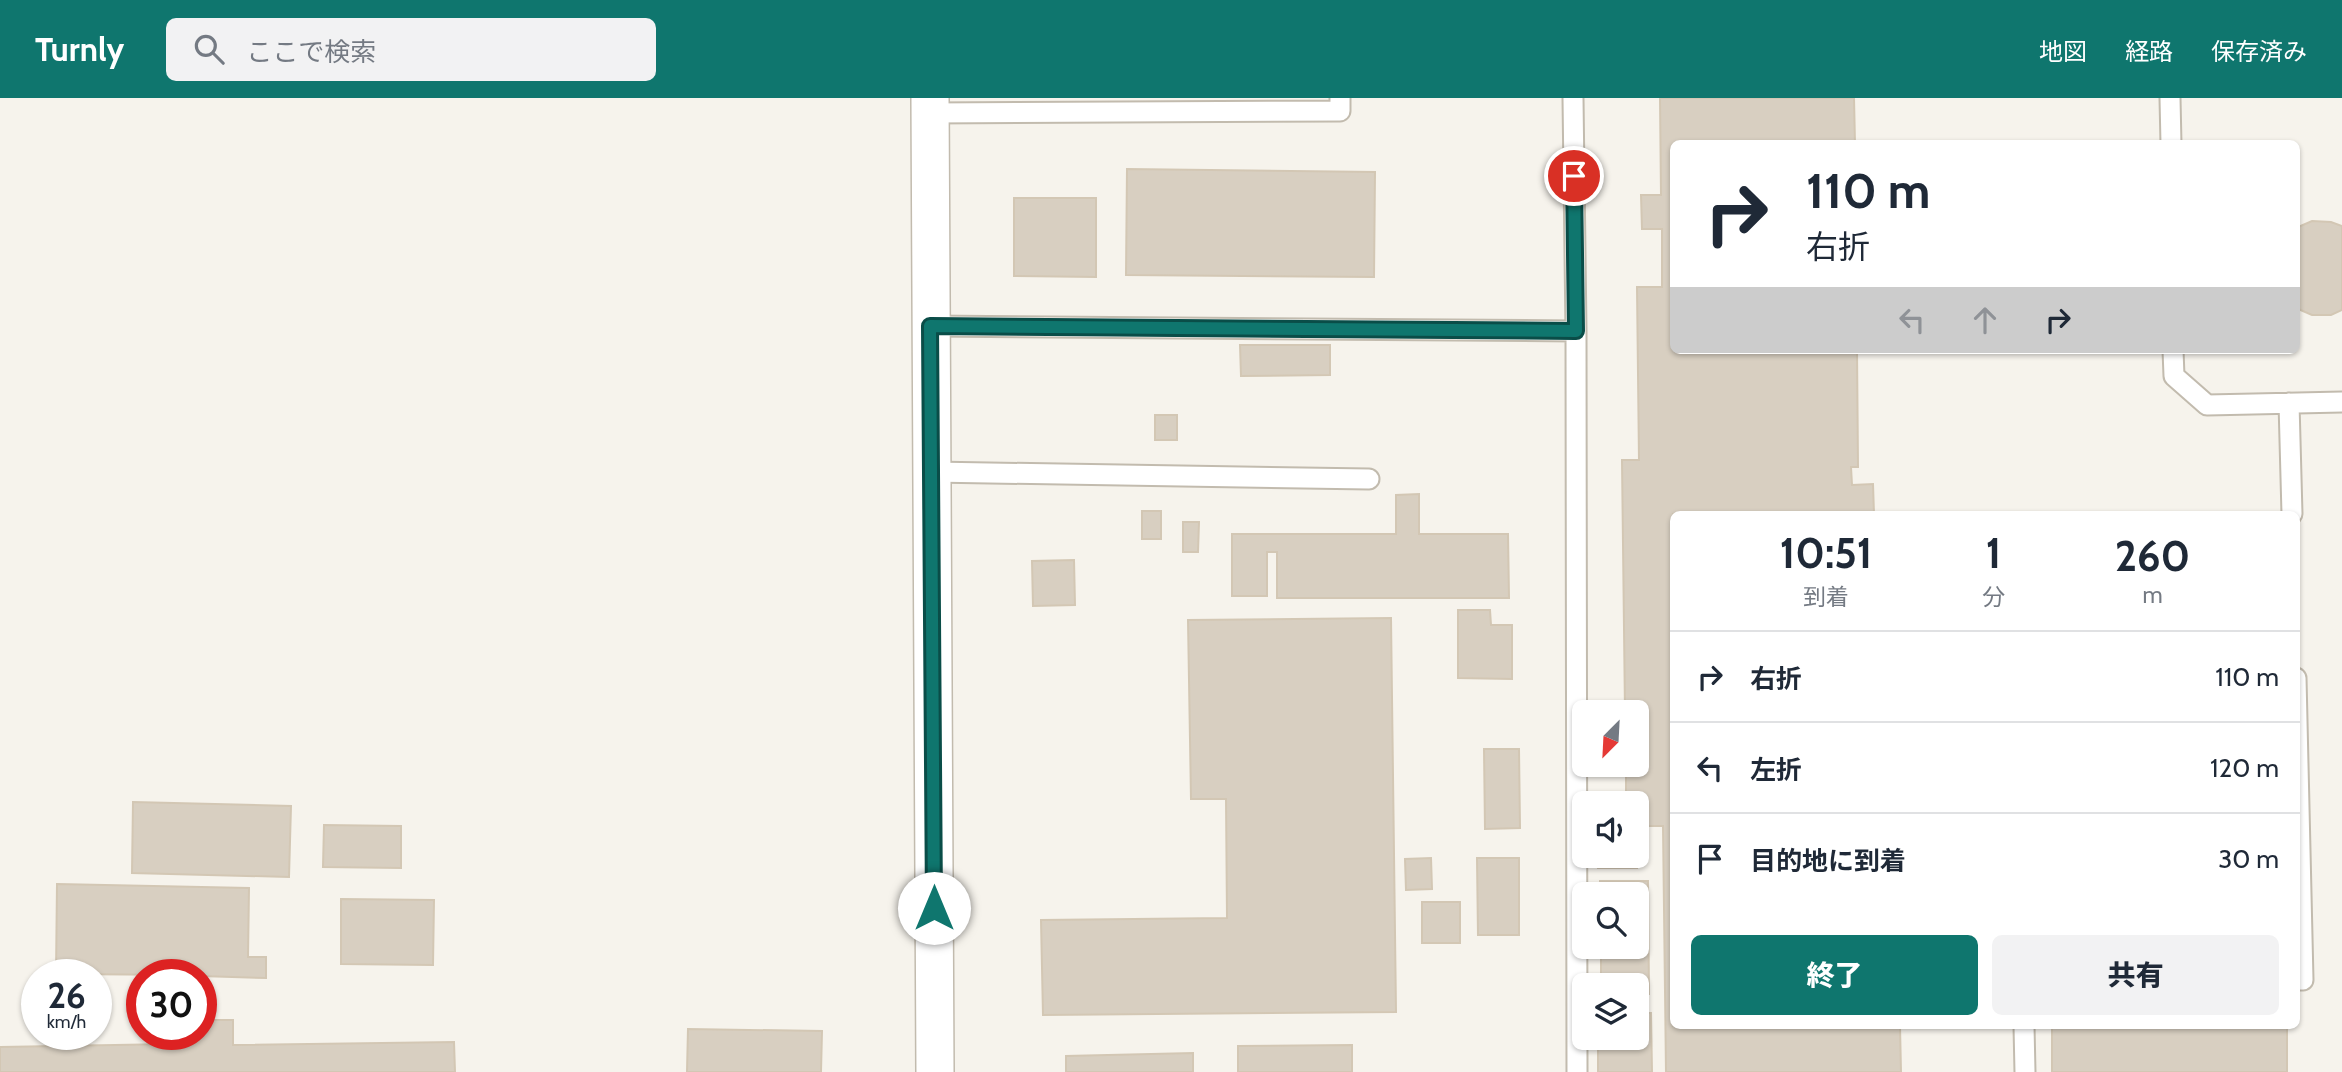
<!DOCTYPE html>
<html lang="ja">
<meta charset="utf-8">
<style>
:root{--surface:#fff;--page:#f2f2f3;--text:#1f2937;--muted:#747a83;--line:#e0e1e3;--accent:#0f766e}
body{margin:0;font-family:Cabin,"Noto Sans JP",sans-serif;background:var(--page);color:var(--text);height:100vh;display:flex;flex-direction:column;font-size:26px;white-space:nowrap}
*{box-sizing:border-box;margin:0}
p{font-size:23px;color:var(--muted)}
.icon{flex:none;width:38px;height:38px;fill:none;stroke:currentColor;stroke-width:2;stroke-linecap:round;stroke-linejoin:round}
.map{position:relative;flex:1;overflow:hidden}
.sheet{position:absolute;left:1670px;top:413px;width:630px;height:518px;display:flex;flex-direction:column;background:var(--surface);border-radius:10px;box-shadow:0 2px 5px #0004}
.sheet>*{flex:none}
.banner{position:absolute;left:1670px;top:42px;width:630px;height:214px;border-radius:10px;box-shadow:0 2px 5px #0004;background:#fff;color:var(--text);overflow:hidden}
.needle{width:46px;rotate:204deg}
.tools{position:absolute;left:1572px;top:602px;display:grid;gap:14px}
.tools a{display:grid;place-items:center;width:77px;height:77px;border-radius:10px;background:var(--surface);box-shadow:0 2px 5px #0004;font-size:35px}
.speed{position:absolute;left:21px;top:861px;display:flex;gap:14px;font-size:35px;font-weight:700;text-align:center}
.speed>*{display:grid;place-content:center;width:91px;height:91px;border-radius:50%;background:var(--surface);box-shadow:0 2px 5px #0004;line-height:1}
.speed small{font-size:18px;font-weight:400}
.speed .limit{border:10px solid #d22;background:#fff;color:#111}
.pin{position:absolute;display:grid;place-items:center;width:60px;height:60px;color:#fff;margin:-30px;border:4px solid #fff;border-radius:50%;box-shadow:0 2px 7px #0007}
.me{position:absolute;width:77px;margin:-38px;rotate:0deg;stroke-linejoin:round;filter:drop-shadow(0 0 5px #0008)}
.turn{display:flex;align-items:center;gap:24px;height:147px;padding:0 21px;font-size:32px}
.turn .icon{width:91px;height:91px;stroke-width:2.5}
.turn b{display:block;font-size:49px;line-height:60px}
.lanes{display:flex;align-items:center;height:66px;padding:0 21px;background:#0003;justify-content:center;gap:35px;direction:ltr}
.lanes .off{opacity:.35}
.eta{display:flex;justify-content:space-evenly;align-items:center;height:119px;text-align:center}
.eta b{font-size:42px;font-weight:800;line-height:49px}
.cta{display:flex;gap:14px;margin-top:auto;padding:14px 21px}
.cta a{flex:1;height:80px;border-radius:10px;background:var(--accent);color:#fff;font-size:28px;font-weight:800;line-height:80px;text-align:center}
.cta a+a{background:var(--page);color:var(--text)}
ul{padding:0;list-style:none}
li{display:flex;align-items:center;gap:21px;height:91px;padding:0 21px;border-top:2px solid var(--line)}
li div{flex:1}
li b{display:block;font-size:26px}
li em{font-style:normal}
header{display:flex;align-items:center;gap:42px;box-sizing:border-box;height:98px;padding:0 35px;background:var(--accent);color:#fff}
header strong{font-size:33px}
nav{display:flex;gap:38px;margin-inline-start:auto;font-size:24px}
.search{width:490px;height:63px;background:var(--page);display:flex;align-items:center;gap:18px;box-sizing:border-box;padding:0 24px;border-radius:10px;color:var(--muted);font-size:26px}
.map>svg:first-child{display:block}
.building{fill:#d8cfc1;stroke:#d3c7b4;stroke-width:2}
.lines{fill:none;stroke-linecap:round;stroke-linejoin:round}
.service-casing{stroke:#c2bbae;stroke-width:23}
.minor-casing{stroke:#c2bbae;stroke-width:40}
.service{stroke:#fff;stroke-width:19}
.minor{stroke:#fff;stroke-width:37}
.route-casing{stroke:#0a4d48;stroke-width:18}
.route{stroke:#0f766e;stroke-width:12}
</style>
<header>
<strong>Turnly</strong>
<div class="search"><svg class="icon" aria-label="search" viewBox="0 0 24 24"><circle cx="10" cy="10" r="6"/><path d="M15 15l6 6"/></svg>ここで検索</div>
<nav><a>地図</a><a>経路</a><a>保存済み</a></nav>
</header>
<div class="map">
<svg width="2342" height="974" viewBox="0 0 2342 974">
<rect width="100%" height="100%" fill="#f6f3ec"/>
<path class="building" d="M1660 0H1854L1855 46H1673V252H1857L1858 369H1851L1852 387 1873 386 1874 416H1673V928H1900L1901 974H1666L1663 728H1636V705H1626V667H1636V614H1625L1622 362H1639L1637 189H1662V131H1642L1641 97H1661Z
M1127 71 1375 74 1374 179 1126 177Z
M1014 100H1096V179L1014 178Z
M2312 123 2331 124 2342 128V212L2331 217H2312L2296 210V130Z
M1240 247H1330V277L1241 278Z
M1155 317H1177V342H1155Z
M1419 396V436H1508L1509 500H1277V454H1267V498H1232V436H1396V397Z
M1142 413H1161V441H1142Z
M1183 424H1199L1198 454H1183Z
M1074 462 1075 507 1033 508 1032 463Z
M1458 512H1490L1491 527H1512V581L1458 580Z
M1391 520 1396 914 1043 917 1041 822 1227 820 1226 701H1191L1188 522Z
M1484 651H1519L1520 730 1485 731Z
M133 704 291 708 289 779 132 775Z
M324 727 401 728V770L323 769Z
M1636 744 1637 770H1598V758H1636Z
M1431 760 1432 791 1406 792 1405 761Z
M1477 760H1519V837H1478Z
M1600 783H1648L1649 896H1636V887H1601V849H1636V796H1600Z
M57 786 249 790 248 859H266V880L201 878V877L56 876Z
M341 801 434 802 433 867 341 866Z
M1422 804H1460V845H1422Z
M1636 915H1651L1652 974H1598V940H1636Z
M201 922H233V947L454 944 455 974H0V949L172 946V936H201Z
M2052 928H2287V974H2052Z
M688 931 822 933 821 974H687Z
M1352 947V974H1238V948Z
M1193 955V974H1066V958Z"/>
<g class="lines">
<defs>
<path id="service" d="M2170 0 2171 46
M930 15 1340 13V0
M930 228 1576 233 1573 0
M1576 233 1577 974
M2173 252 2174 278 2207 307 2342 304
M2289 305 2292 416
M932 374 1369 381
M2296 580 2303 882H2296
M2024 928 2025 974"/>
<path id="minor" d="M930 0 935 974"/>
</defs>
<use href="#service" class="service-casing"/>
<use href="#minor" class="minor-casing"/>
<use href="#service" class="service"/>
<use href="#minor" class="minor"/>
</g>
<g class="lines">
<defs>
<path id="route" d="M934 810 930 228 1576 233 1574 78"/>
</defs>
<use href="#route" class="route-casing"/>
<use href="#route" class="route"/>
</g>
</svg>
<div class="tools">
<a><svg class="needle" viewBox="-14 -14 28 28"><path d="M0-13l5 13h-10z" fill="#e53935"/><path d="M0 13l5-13h-10z" fill="#747a83"/></svg></a>
<a><svg class="icon" aria-label="sound" viewBox="0 0 24 24"><path d="M4 9h4l5-4v14l-5-4H4zM17 9q2 3 0 6"/></svg></a>
<a><svg class="icon" aria-label="search" viewBox="0 0 24 24"><circle cx="10" cy="10" r="6"/><path d="M15 15l6 6"/></svg></a>
<a><svg class="icon" aria-label="layers" viewBox="0 0 24 24"><path d="M12 4l9 5-9 5-9-5zM3 14l9 5 9-5"/></svg></a>
</div>
<div class="speed"><div>26<small>km/h</small></div><div class="limit">30</div></div>
<div class="pin" style="left:1574px;top:78px;background:#d93025"><svg class="icon" aria-label="arrive" viewBox="0 0 24 24"><path d="M6 21V4h12l-3 4 3 4H6"/></svg></div>
<svg class="me" style="left:934px;top:810px" viewBox="-20 -20 40 40"><circle r="19" fill="#fff"/><path d="M0-13L10 11 0 6-10 11z" fill="#0f766e"/></svg>
<div class="banner">
<div class="turn"><svg class="icon" aria-label="right" viewBox="0 0 24 24"><path d="M7 20v-9h11M14 6l5 5-5 5"/></svg><div><b>110 m</b>右折</div></div>
<div class="lanes"><svg class="icon off" aria-label="left" viewBox="0 0 24 24"><path d="M17 20v-9H6M10 6l-5 5 5 5"/></svg><svg class="icon off" aria-label="ahead" viewBox="0 0 24 24"><path d="M12 20V5M6 11l6-6 6 6"/></svg><svg class="icon" aria-label="right" viewBox="0 0 24 24"><path d="M7 20v-9h11M14 6l5 5-5 5"/></svg></div>
</div>
<section class="sheet">
<div class="eta">
<div><b>10:51</b><p>到着</p></div>
<div><b>1</b><p>分</p></div>
<div><b>260</b><p>m</p></div>
</div>
<ul>
<li><svg class="icon" aria-label="right" viewBox="0 0 24 24"><path d="M7 20v-9h11M14 6l5 5-5 5"/></svg><div><b>右折</b></div><em>110 m</em></li>
<li><svg class="icon" aria-label="left" viewBox="0 0 24 24"><path d="M17 20v-9H6M10 6l-5 5 5 5"/></svg><div><b>左折</b></div><em>120 m</em></li>
<li><svg class="icon" aria-label="arrive" viewBox="0 0 24 24"><path d="M6 21V4h12l-3 4 3 4H6"/></svg><div><b>目的地に到着</b></div><em>30 m</em></li>
</ul>
<div class="cta"><a>終了</a><a>共有</a></div>
</section>
</div>
